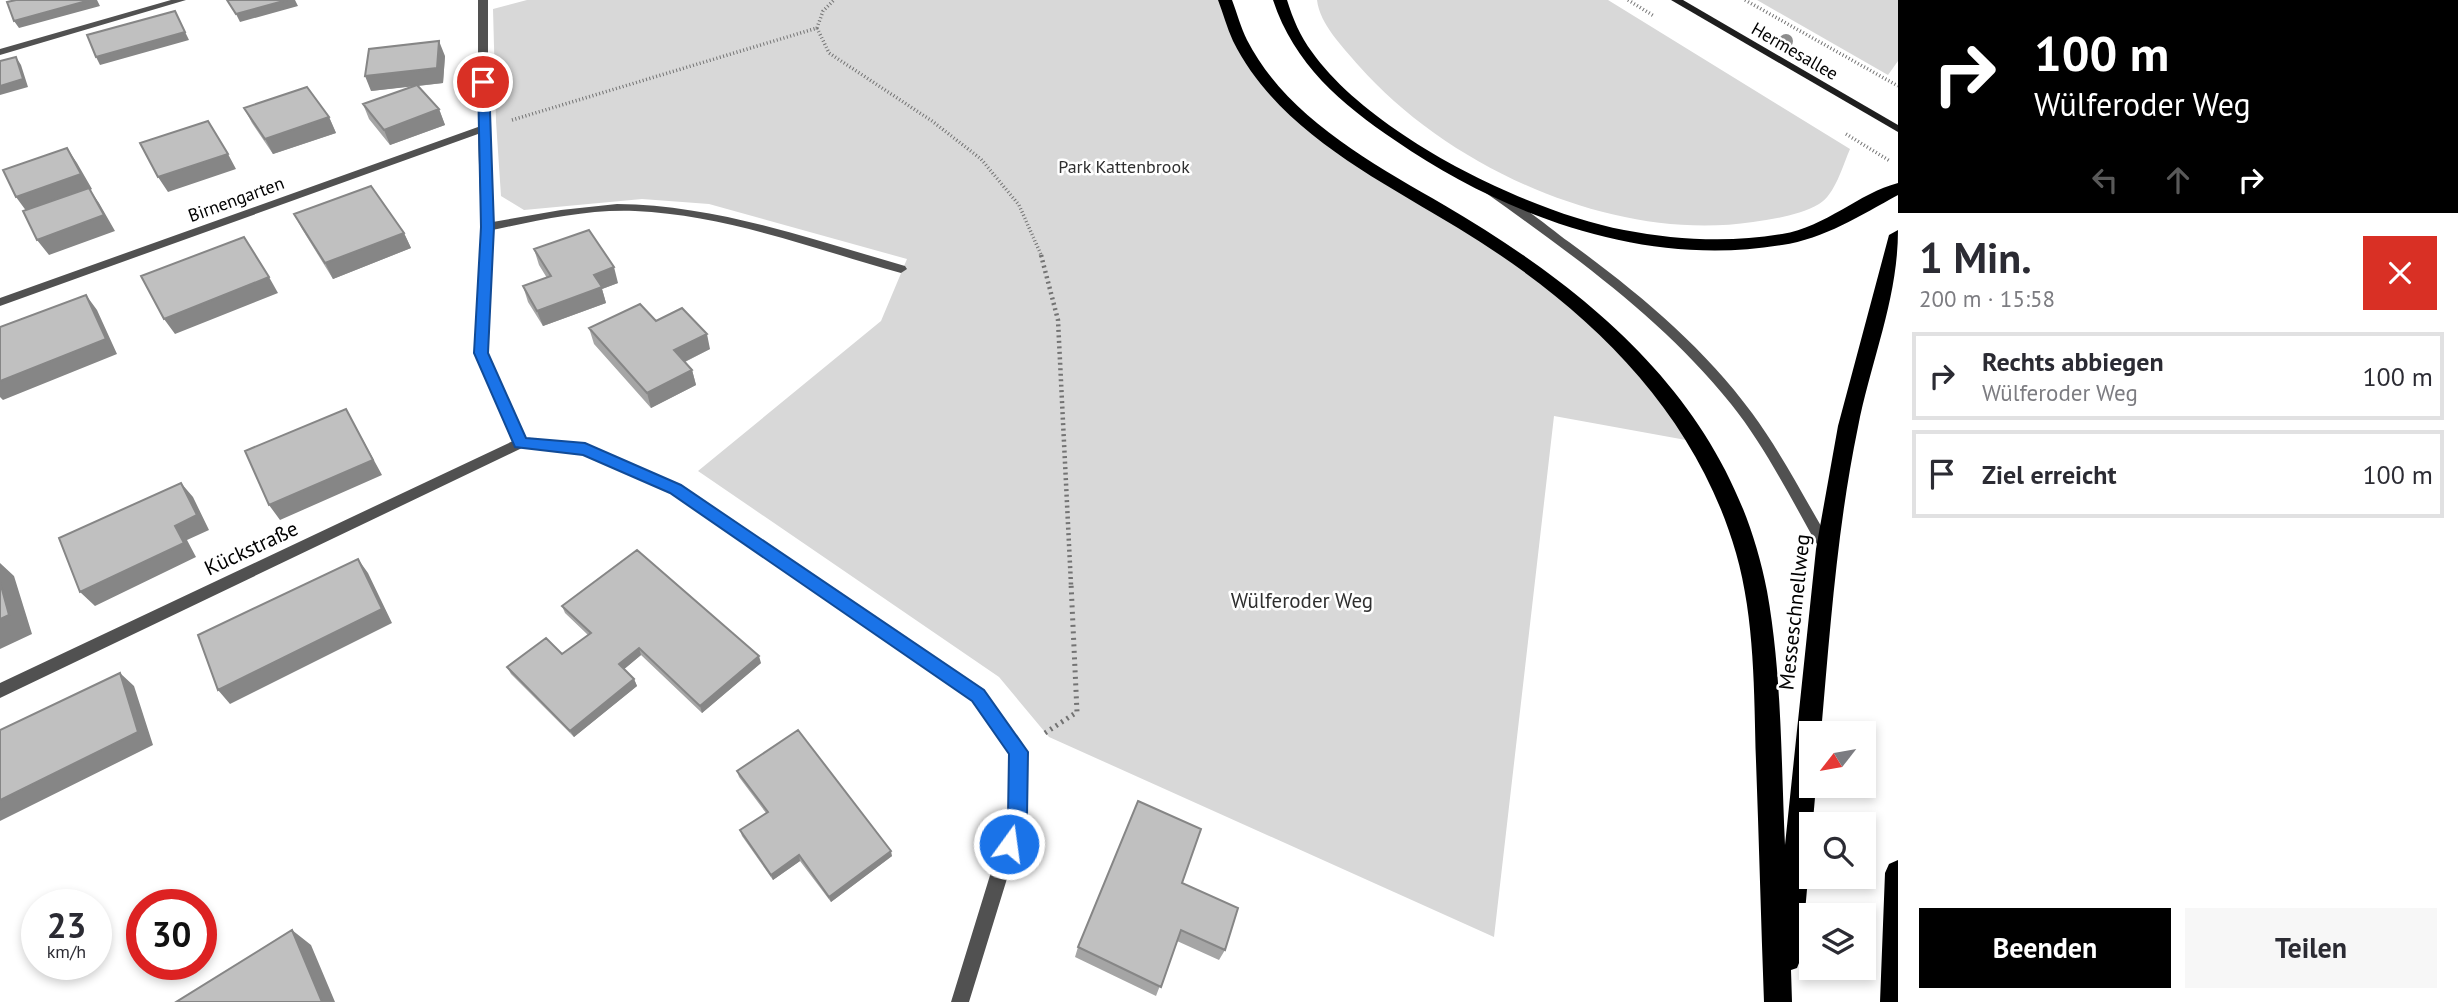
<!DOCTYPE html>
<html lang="de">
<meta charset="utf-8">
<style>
:root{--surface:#fff;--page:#f7f7f7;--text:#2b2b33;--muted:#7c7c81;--line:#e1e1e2;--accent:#000}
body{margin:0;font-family:"PT Sans",sans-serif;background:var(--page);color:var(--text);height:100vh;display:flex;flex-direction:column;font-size:26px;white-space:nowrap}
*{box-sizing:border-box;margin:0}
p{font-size:23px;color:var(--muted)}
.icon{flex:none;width:38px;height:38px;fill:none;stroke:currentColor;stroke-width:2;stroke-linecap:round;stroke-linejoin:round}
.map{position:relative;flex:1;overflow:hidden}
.details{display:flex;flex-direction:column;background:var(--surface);width:560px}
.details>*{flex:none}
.top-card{background:#000;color:#fff;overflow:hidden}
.needle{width:46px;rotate:239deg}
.tools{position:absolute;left:1799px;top:721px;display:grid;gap:14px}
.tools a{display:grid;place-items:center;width:77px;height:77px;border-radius:0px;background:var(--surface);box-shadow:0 4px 10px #0003;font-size:35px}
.speed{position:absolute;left:21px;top:889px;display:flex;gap:14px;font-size:35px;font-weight:700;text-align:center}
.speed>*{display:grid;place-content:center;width:91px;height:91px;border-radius:50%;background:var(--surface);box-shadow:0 4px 10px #0003;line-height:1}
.speed small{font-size:18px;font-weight:400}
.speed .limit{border:10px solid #d22;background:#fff;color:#111}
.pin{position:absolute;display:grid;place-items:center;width:60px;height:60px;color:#fff;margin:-30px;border:4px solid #fff;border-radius:50%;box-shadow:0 2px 7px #0007}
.me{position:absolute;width:77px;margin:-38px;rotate:14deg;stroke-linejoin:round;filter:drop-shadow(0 0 5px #0008)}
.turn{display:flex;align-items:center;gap:24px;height:147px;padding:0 21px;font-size:32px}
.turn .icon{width:91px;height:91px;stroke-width:2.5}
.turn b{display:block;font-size:49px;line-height:60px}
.lanes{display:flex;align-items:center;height:66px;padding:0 21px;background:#0003;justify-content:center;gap:35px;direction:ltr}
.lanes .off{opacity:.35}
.round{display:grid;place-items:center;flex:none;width:74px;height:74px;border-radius:0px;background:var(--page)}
.headline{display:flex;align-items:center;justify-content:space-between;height:119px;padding:0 21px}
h1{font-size:42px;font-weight:700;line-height:52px}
.action{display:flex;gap:14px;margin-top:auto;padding:14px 21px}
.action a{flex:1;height:80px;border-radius:0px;background:var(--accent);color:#fff;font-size:28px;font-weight:700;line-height:80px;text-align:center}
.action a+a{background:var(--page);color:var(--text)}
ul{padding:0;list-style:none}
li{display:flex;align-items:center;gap:21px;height:88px;margin:0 14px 10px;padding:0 7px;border:4px solid var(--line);border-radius:0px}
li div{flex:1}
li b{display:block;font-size:26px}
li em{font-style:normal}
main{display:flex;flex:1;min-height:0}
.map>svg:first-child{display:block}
.green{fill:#d8d8d8}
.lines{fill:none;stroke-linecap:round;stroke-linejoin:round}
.path-far2{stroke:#737373;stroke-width:3.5;stroke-dasharray:1 2.5;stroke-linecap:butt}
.path-far1{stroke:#737373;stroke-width:4.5;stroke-dasharray:2 3.5;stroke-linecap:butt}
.path{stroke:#737373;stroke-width:5;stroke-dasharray:2 4.5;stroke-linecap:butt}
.lane{fill:#515151;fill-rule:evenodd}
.street{fill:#515151;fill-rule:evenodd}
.secondary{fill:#1e1e1e;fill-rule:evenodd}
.highway{fill:#000;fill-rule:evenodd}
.tree{fill:#8d8d8d}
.wall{fill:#a5a5a5}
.shaded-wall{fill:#868686}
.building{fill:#c0c0c0;stroke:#868686;stroke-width:2}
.route{fill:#1a73e8;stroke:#114b97;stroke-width:2}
.labels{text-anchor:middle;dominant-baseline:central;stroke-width:5;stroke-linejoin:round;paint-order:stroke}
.far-street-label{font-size:18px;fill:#000;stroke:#fff}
.far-park-label{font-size:18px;fill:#2f2f2f;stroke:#fff}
.street-label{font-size:21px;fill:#000;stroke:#fff}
.park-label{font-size:21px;fill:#2f2f2f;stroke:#fff}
</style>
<main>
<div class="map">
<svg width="1898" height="1002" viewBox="0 0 1898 1002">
<rect width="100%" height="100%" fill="#fff"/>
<path class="green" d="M527 0H1225L1243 48 1305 120 1581 305 1697 442 1554 416 1494 937 1049 737 999 677 698 471 881 321 907 259 709 204 642 199 524 210 501 196 496 121 493 9Z
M1317 0H1608L1850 149C1843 165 1835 195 1819 204 1800 215 1774 219 1753 222 1615 243 1450 169 1359 66 1343 47 1320 25 1317 0Z
M1757 0H1898V61L1888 75Z"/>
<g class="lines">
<path class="path-far2" d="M1628 0 1654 16
M1745 0 1898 86
M817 28 829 53 932 121 981 159 1019 205 1042 257
M512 120 817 28 823 11 834 0
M1846 134 1890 161"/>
<path class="path-far1" d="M1041 255 1058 320 1071 585"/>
<path class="path" d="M1045 733 1077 712 1071 583"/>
<path class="lane" d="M1490 188C1510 195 1550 228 1569 242 1636 291 1702 345 1752 413 1782 454 1806 501 1832 545L1834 549 1832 553H1822C1793 503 1767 449 1731 404 1663 319 1574 256 1486 193L1485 191Z
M617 204C716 205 811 239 905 266L907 269 901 273C814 249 727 215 635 211 585 209 536 221 487 231L481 227 487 223 561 210Z"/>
<path class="street" d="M171 0H186L0 55V49Z
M478 0H488V129L493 227 487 353 526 438 585 444 680 485 984 691 1024 747 1026 752V817L969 1002H951L1008 817 1010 754 972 701 670 493 583 454 522 448 0 698V683L513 441 475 353 481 227 478 134 0 306V298L478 127Z"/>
<path class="secondary" d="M1671 0H1683L1898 125V132Z"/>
<path class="highway" d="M1218 0H1232C1237 13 1241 28 1247 40 1287 118 1372 163 1444 205 1596 294 1732 408 1767 591 1782 674 1781 761 1785 845L1816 549 1838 426 1889 235 1898 230C1898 299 1871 360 1858 427 1837 528 1830 631 1821 733H1811V786H1816L1801 958 1797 968 1791 970 1792 1002H1764C1761 922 1759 841 1756 761 1754 692 1755 620 1736 553 1694 407 1583 304 1458 228 1376 178 1278 131 1233 41 1227 28 1223 13 1218 0Z
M1273 0H1287C1293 19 1300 36 1312 52 1371 135 1526 211 1624 230 1676 240 1730 243 1782 234 1826 227 1859 193 1898 183V195C1861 215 1824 239 1782 245 1646 268 1507 217 1396 141 1341 104 1294 64 1273 0Z
M1898 860V1002H1880L1885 873 1889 864Z"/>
</g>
<circle class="tree" cx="1786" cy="41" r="7"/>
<path class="wall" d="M445 56 443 83 418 86 439 109 445 125 390 145 369 119 363 104 413 86 371 91Z
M244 108 329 117 336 133 273 154 252 123Z
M294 214 404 233 411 248 333 279 302 229Z
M534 249 618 283 602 289 606 303 543 326 528 302 523 286 547 278 539 265Z
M656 321 710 349 685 362 692 370 696 385 651 408 594 344 589 328Z
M562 606 761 663 702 713 641 655 624 669 634 679 637 686 574 737 511 674 507 667 562 654 588 635 565 613Z
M737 771 892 856 831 902 800 861 773 880 742 836 740 830 766 813 739 777Z
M1182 883 1225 950 1219 960 1177 941 1156 996 1075 957 1078 947Z"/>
<path class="shaded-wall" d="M90 0H97L100 6 19 28 14 21Z
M287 0H295L298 6 240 22 236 14Z
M175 11 189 40 100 65 96 57Z
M439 41 445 56 443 83 371 91 365 76Z
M16 57 21 65 28 87 0 95V86Z
M439 109 445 125 390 145 384 130Z
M329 117 336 133 273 154 265 139Z
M67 148 77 163 92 189 90 190 99 203 115 231 49 255 37 240 27 212 16 197Z
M228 154 236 169 168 192 158 177Z
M404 233 411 248 333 279 325 263Z
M614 267 618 283 602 289 606 303 543 326 537 311 594 275Z
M269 277 278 293 175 334 164 319Z
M86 295 97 310 117 354 3 400 0 397V381Z
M707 334 710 349 678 365 674 350Z
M692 370 696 385 651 408 647 393Z
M346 409 382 475 280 520 269 505Z
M181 483 193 497 209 530 187 540 196 557 95 606 80 592 175 526Z
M358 559 368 573 392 623 230 704 218 690Z
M0 563 14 576 32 634 0 649Z
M639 648 641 655 622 671 619 664Z
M759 656 761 663 702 713 700 706Z
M120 673 134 686 153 745 0 821V800Z
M634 679 637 686 574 737 570 731Z
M891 851 892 856 831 902 829 897Z
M799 855 800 861 773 880 771 875Z
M292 930 311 945 335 1002H322Z"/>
<path class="building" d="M16 0H90L14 21 7 2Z
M227 0H287L236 14Z
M175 11 185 32 96 57 87 35Z
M439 41 437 68 365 76 369 49Z
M16 57 23 79 0 86V61Z
M417 85 439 109 384 130 363 104Z
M307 87 329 117 265 139 244 108Z
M208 121 228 154 158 177 140 143Z
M67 148 81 174 16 197 3 170Z
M371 186 404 233 325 263 294 214Z
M89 188 104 215 37 240 23 211Z
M589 230 614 267 594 275 602 287 537 311 523 286 551 276 534 249Z
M244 237 269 277 164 319 141 276Z
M86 295 106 339 0 381V327Z
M640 304 656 321 682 308 707 334 674 350 692 370 647 393 589 328Z
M346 409 373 460 269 505 245 451Z
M181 483 197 515 175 526 184 543 80 592 59 538Z
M637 550 759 656 700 706 639 648 619 664 634 679 570 731 507 667 546 638 562 654 591 633 562 606Z
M358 559 382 609 218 690 198 635Z
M0 582 9 615 0 619Z
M120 673 138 732 0 800V730Z
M798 730 891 851 829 897 799 855 771 875 740 830 768 812 737 771Z
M1138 801 1201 829 1182 883 1238 908 1225 950 1181 930 1161 987 1078 947Z
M292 930 322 1002H176Z"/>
<path class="route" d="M483 79 489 82 494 227 488 353 526 438 585 443 681 485 984 690 1028 752 1027 817 1016 850 1009 853 1002 850 999 844 1008 817 1009 754 972 701 670 493 583 455 515 447 474 353 481 227 478 82Z"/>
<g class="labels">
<g class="far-street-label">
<text transform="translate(1795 51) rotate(30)">Hermesallee</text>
<text transform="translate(236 199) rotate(-20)">Birnengarten</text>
</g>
<g class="far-park-label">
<text x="1124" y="166">Park Kattenbrook</text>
</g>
<g class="street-label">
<text transform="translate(251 548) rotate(-25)">Kückstraße</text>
<text transform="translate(1794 612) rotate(-84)">Messeschnellweg</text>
</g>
<g class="park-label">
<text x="1302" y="600">Wülferoder Weg</text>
</g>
</g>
</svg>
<div class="tools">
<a><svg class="needle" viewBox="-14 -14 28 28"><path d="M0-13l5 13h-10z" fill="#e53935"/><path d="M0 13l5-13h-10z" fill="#7c7c81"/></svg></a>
<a><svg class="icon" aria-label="search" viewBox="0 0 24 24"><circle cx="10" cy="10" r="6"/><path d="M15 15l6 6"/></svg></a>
<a><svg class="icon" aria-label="layers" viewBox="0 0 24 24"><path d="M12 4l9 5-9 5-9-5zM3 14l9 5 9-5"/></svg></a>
</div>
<div class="speed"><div>23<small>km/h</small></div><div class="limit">30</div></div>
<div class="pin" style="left:483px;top:82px;background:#d93025"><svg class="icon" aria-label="arrive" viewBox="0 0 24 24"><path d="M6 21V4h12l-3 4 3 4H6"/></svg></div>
<svg class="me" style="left:1009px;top:844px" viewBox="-20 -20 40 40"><circle r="17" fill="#1a73e8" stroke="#fff" stroke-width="3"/><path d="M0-11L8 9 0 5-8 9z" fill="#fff"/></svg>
</div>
<section class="details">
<div class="top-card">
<div class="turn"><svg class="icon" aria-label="right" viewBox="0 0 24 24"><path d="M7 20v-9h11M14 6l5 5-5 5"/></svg><div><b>100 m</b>Wülferoder Weg</div></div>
<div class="lanes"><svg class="icon off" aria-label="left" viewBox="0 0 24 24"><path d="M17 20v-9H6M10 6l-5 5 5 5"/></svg><svg class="icon off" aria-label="ahead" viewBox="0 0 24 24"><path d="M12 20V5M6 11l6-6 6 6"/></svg><svg class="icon" aria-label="right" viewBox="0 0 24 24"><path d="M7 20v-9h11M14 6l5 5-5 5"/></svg></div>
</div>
<div class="headline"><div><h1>1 Min.</h1><p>200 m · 15:58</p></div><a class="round" style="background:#d93025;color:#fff"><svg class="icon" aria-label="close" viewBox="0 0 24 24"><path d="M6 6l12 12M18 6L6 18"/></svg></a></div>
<ul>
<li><svg class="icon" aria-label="right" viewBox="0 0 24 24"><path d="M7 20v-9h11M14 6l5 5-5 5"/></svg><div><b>Rechts abbiegen</b><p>Wülferoder Weg</p></div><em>100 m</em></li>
<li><svg class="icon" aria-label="arrive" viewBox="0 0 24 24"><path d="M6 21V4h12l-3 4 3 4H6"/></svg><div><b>Ziel erreicht</b></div><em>100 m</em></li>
</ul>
<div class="action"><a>Beenden</a><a>Teilen</a></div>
</section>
</main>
